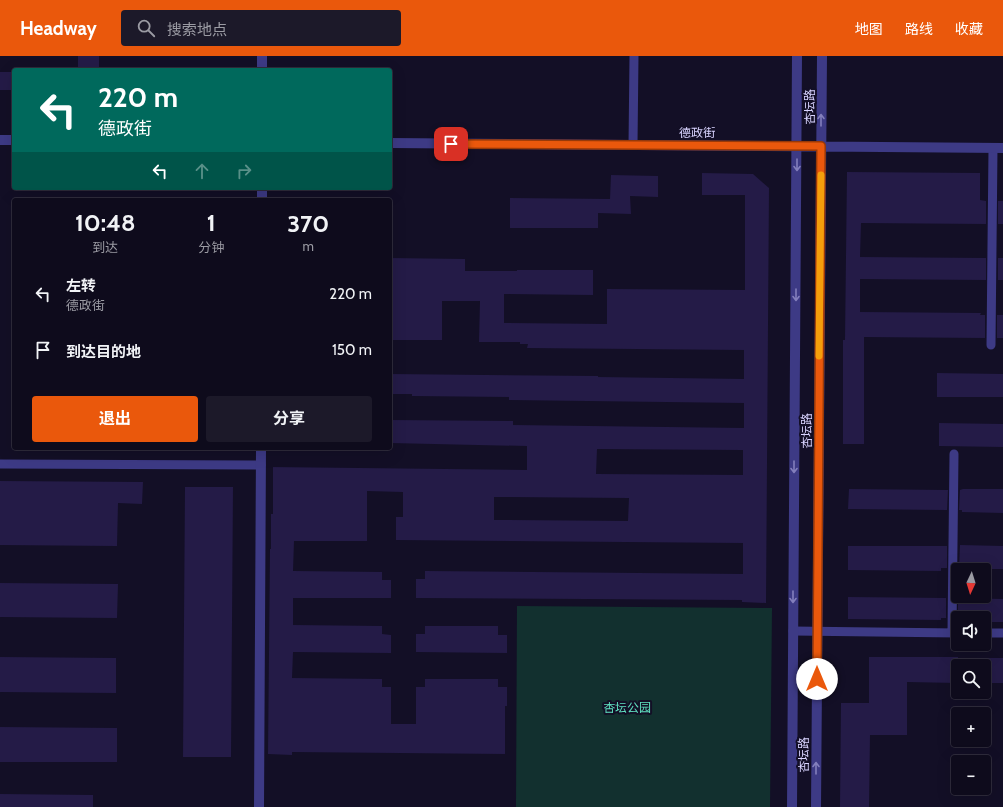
<!DOCTYPE html>
<html lang="zh">
<meta charset="utf-8">
<style>
:root{--surface:#0e0b1c;--page:#1c1929;--text:#f1f3f6;--muted:#9b9ba3;--line:#2e2b3b;--accent:#ea580c}
body{margin:0;font-family:Cabin,"Noto Sans SC",sans-serif;background:var(--page);color:var(--text);height:100vh;display:flex;flex-direction:column;font-size:15px;white-space:nowrap}
*{box-sizing:border-box;margin:0}
p{font-size:13px;color:var(--muted)}
.icon{flex:none;width:22px;height:22px;fill:none;stroke:currentColor;stroke-width:2;stroke-linecap:round;stroke-linejoin:round}
.map{position:relative;flex:1;overflow:hidden}
.drawer{position:absolute;left:12px;top:142px;width:380px;height:252px;display:flex;flex-direction:column;background:var(--surface);border-radius:4px;box-shadow:0 4px 16px #0002,0 0 0 1px var(--line)}
.drawer>*{flex:none}
.banner{position:absolute;left:12px;top:12px;width:380px;height:122px;border-radius:4px;box-shadow:0 4px 16px #0002,0 0 0 1px var(--line);background:#00695c;color:#fff;overflow:hidden}
.needle{width:26px;rotate:184deg}
.buttons{position:absolute;left:951px;top:507px;display:grid;gap:8px}
.buttons a{display:grid;place-items:center;width:40px;height:40px;border-radius:4px;background:var(--surface);box-shadow:0 4px 16px #0002,0 0 0 1px var(--line);font-size:20px}
.pin{position:absolute;display:grid;place-items:center;width:34px;height:34px;color:#fff;margin:-17px;border-radius:8px;box-shadow:0 2px 6px #0006}
.me{position:absolute;width:44px;margin:-22px;rotate:0deg;stroke-linejoin:round;filter:drop-shadow(0 0 3px #0008)}
.turn{display:flex;align-items:center;gap:14px;height:84px;padding:0 20px;font-size:18px}
.turn .icon{width:52px;height:52px;stroke-width:2.5}
.turn b{display:block;font-size:28px;line-height:34px}
.lanes{display:flex;align-items:center;height:38px;padding:0 20px;background:#0003;justify-content:center;gap:20px;direction:ltr}
.lanes .off{opacity:.35}
.eta{display:flex;justify-content:space-evenly;align-items:center;height:68px;text-align:center}
.eta b{font-size:24px;font-weight:700;line-height:28px}
.cta{display:flex;gap:8px;margin-top:auto;padding:8px 20px}
.cta a{flex:1;height:46px;border-radius:4px;background:var(--accent);color:#fff;font-size:16px;font-weight:700;line-height:46px;text-align:center}
.cta a+a{background:var(--page);color:var(--text)}
ul{padding:0;list-style:none}
li{display:flex;align-items:center;gap:12px;height:56px;padding:0 20px}
li div{flex:1}
li b{display:block;font-size:15px}
li em{font-style:normal}
header{display:flex;align-items:center;gap:24px;box-sizing:border-box;height:56px;padding:0 20px;background:var(--accent);color:#fff}
header strong{font-size:19px}
nav{display:flex;gap:22px;margin-inline-start:auto;font-size:14px}
.search{width:280px;height:36px;background:var(--page);display:flex;align-items:center;gap:10px;box-sizing:border-box;padding:0 14px;border-radius:4px;color:var(--muted);font-size:15px}
.map>svg:first-child{display:block}
.green{fill:#12302f}
.building{fill:#241b47;fill-rule:evenodd}
.lines{fill:none;stroke-linecap:round;stroke-linejoin:round}
.service{stroke:#3d3a85;stroke-width:9}
.minor{stroke:#3d3a85;stroke-width:10}
.tertiary{stroke:#3d3a85;stroke-width:10}
.oneway{stroke:#837fbc}
.route-casing{stroke:#983908;stroke-width:10}
.route{stroke:#ea580c;stroke-width:7}
.slow{stroke:#f59e0b;stroke-width:7}
.labels{text-anchor:middle;dominant-baseline:central;stroke-width:4;stroke-linejoin:round;paint-order:stroke}
.street-label{font-size:12px;fill:#d9d4ff;stroke:#130f26}
.park-label{font-size:12px;fill:#5fe0c0;stroke:#130f26}
</style>
<header>
<strong>Headway</strong>
<div class="search"><svg class="icon" aria-label="search" viewBox="0 0 24 24"><circle cx="10" cy="10" r="6"/><path d="M15 15l6 6"/></svg>搜索地点</div>
<nav><a>地图</a><a>路线</a><a>收藏</a></nav>
</header>
<div class="map">
<svg width="1003" height="751" viewBox="0 0 1003 751">
<rect width="100%" height="100%" fill="#130f26"/>
<path class="green" d="M517 550 772 552 770 751H516Z"/>
<path class="building" d="M78 0H99V14H78Z
M0 16H14V34H0Z
M847 116 980 117V144L986 145V168L861 167 860 201 986 202V224L860 223V256L981 257 980 259H985V282L864 281V388H843V284H845Z
M702 117 753 118 769 132 766 547 742 546V544L416 542V523H425V515L743 518V487L396 484V461H403V436L367 435V485H294L293 515 382 516V524H391V542H293V569L382 570V578L391 579V597L293 596 292 622 382 623V631H391V668H416V631H425V623H498V631H507V650H505V698L292 696V699L268 698 270 493H271V458H273V411L527 414V390L390 387V364L513 365V369L744 372V347L509 344V341L412 340V338H390V318L598 320V321L744 323V294L527 292 528 288H520V286H479L480 245H442V284H390V202L465 203V215H517V214H593V239L504 238V267L607 268V233L745 234V139H702ZM597 393 743 394V419L596 418ZM494 441 629 442 628 465 494 464Z
M611 119 658 120V141L630 140 631 158 598 157V172H510V142L610 143Z
M998 145H1003V168H998Z
M998 202H1003V224H998Z
M997 259H1003V282H997Z
M937 317 1003 318V341H937Z
M939 367 1003 368V391L939 390Z
M0 425 143 426 142 448 118 447 117 490 0 489Z
M185 431H233L231 701H183Z
M849 433 948 434 947 454 848 453Z
M963 433H1003V457L962 456V454H959L960 434Z
M960 489 1003 490V513H959Z
M848 490H947V512H941V515L848 514Z
M0 527 118 528 117 562 0 561Z
M848 541 946 542V562H941V564L848 563Z
M958 542 1003 543V566H984V562H958Z
M425 570H498V579H507V597L416 596V578H425Z
M0 601 116 602V637L0 636Z
M869 601H958V627L907 626V679H870L869 751H840L841 647H869Z
M984 602H1003V627H984Z
M0 671 117 672V706H0Z
M0 738 93 739V751H0Z"/>
<g class="lines">
<path class="service" d="M633 89 634 0
M991 289 993 92
M0 408 261 409
M793 575 958 577
M952 577 954 398
M984 577H1003"/>
<path class="minor" d="M262 14V0
M262 144V132
M259 751 261 392"/>
<path class="tertiary" d="M0 84H14
M390 87 1003 92
M792 751 797 0
M816 751 822 0"/>
</g>
<defs><path id="oneway-shaft" d="M-6 0H5M1.5-3L5.5 0L1.5 3" fill="none" stroke-width="1.6" stroke-linecap="round" stroke-linejoin="round"/></defs>
<g class="oneway">
<use href="#oneway-shaft" transform="translate(821 64) rotate(-90)"/>
<use href="#oneway-shaft" transform="translate(797 109) rotate(90)"/>
<use href="#oneway-shaft" transform="translate(796 239) rotate(90)"/>
<use href="#oneway-shaft" transform="translate(794 411) rotate(90)"/>
<use href="#oneway-shaft" transform="translate(793 541) rotate(90)"/>
<use href="#oneway-shaft" transform="translate(816 712) rotate(-90)"/>
</g>
<g class="lines">
<defs>
<path id="route" d="M451 88 821 90 817 623"/>
</defs>
<use href="#route" class="route-casing"/>
<use href="#route" class="route"/>
<path class="slow" d="M819 300 821 119"/>
</g>
<g class="labels">
<g class="street-label">
<text transform="translate(809 51) rotate(-90)">杏坛路</text>
<text x="697" y="76">德政街</text>
<text transform="translate(806 375) rotate(-90)">杏坛路</text>
<text transform="translate(803 699) rotate(-90)">杏坛路</text>
</g>
<g class="park-label">
<text x="627" y="651">杏坛公园</text>
</g>
</g>
</svg>
<div class="buttons">
<a><svg class="needle" viewBox="-14 -14 28 28"><path d="M0-13l5 13h-10z" fill="#e53935"/><path d="M0 13l5-13h-10z" fill="#9b9ba3"/></svg></a>
<a><svg class="icon" aria-label="sound" viewBox="0 0 24 24"><path d="M4 9h4l5-4v14l-5-4H4zM17 9q2 3 0 6"/></svg></a>
<a><svg class="icon" aria-label="search" viewBox="0 0 24 24"><circle cx="10" cy="10" r="6"/><path d="M15 15l6 6"/></svg></a>
<a>+</a>
<a>−</a>
</div>
<div class="pin" style="left:451px;top:88px;background:#d93025"><svg class="icon" aria-label="arrive" viewBox="0 0 24 24"><path d="M6 21V4h12l-3 4 3 4H6"/></svg></div>
<svg class="me" style="left:817px;top:623px" viewBox="-20 -20 40 40"><circle r="19" fill="#fff"/><path d="M0-13L10 11 0 6-10 11z" fill="#ea580c"/></svg>
<div class="banner">
<div class="turn"><svg class="icon" aria-label="left" viewBox="0 0 24 24"><path d="M17 20v-9H6M10 6l-5 5 5 5"/></svg><div><b>220 m</b>德政街</div></div>
<div class="lanes"><svg class="icon" aria-label="left" viewBox="0 0 24 24"><path d="M17 20v-9H6M10 6l-5 5 5 5"/></svg><svg class="icon off" aria-label="ahead" viewBox="0 0 24 24"><path d="M12 20V5M6 11l6-6 6 6"/></svg><svg class="icon off" aria-label="right" viewBox="0 0 24 24"><path d="M7 20v-9h11M14 6l5 5-5 5"/></svg></div>
</div>
<section class="drawer">
<div class="eta">
<div><b>10:48</b><p>到达</p></div>
<div><b>1</b><p>分钟</p></div>
<div><b>370</b><p>m</p></div>
</div>
<ul>
<li><svg class="icon" aria-label="left" viewBox="0 0 24 24"><path d="M17 20v-9H6M10 6l-5 5 5 5"/></svg><div><b>左转</b><p>德政街</p></div><em>220 m</em></li>
<li><svg class="icon" aria-label="arrive" viewBox="0 0 24 24"><path d="M6 21V4h12l-3 4 3 4H6"/></svg><div><b>到达目的地</b></div><em>150 m</em></li>
</ul>
<div class="cta"><a>退出</a><a>分享</a></div>
</section>
</div>
